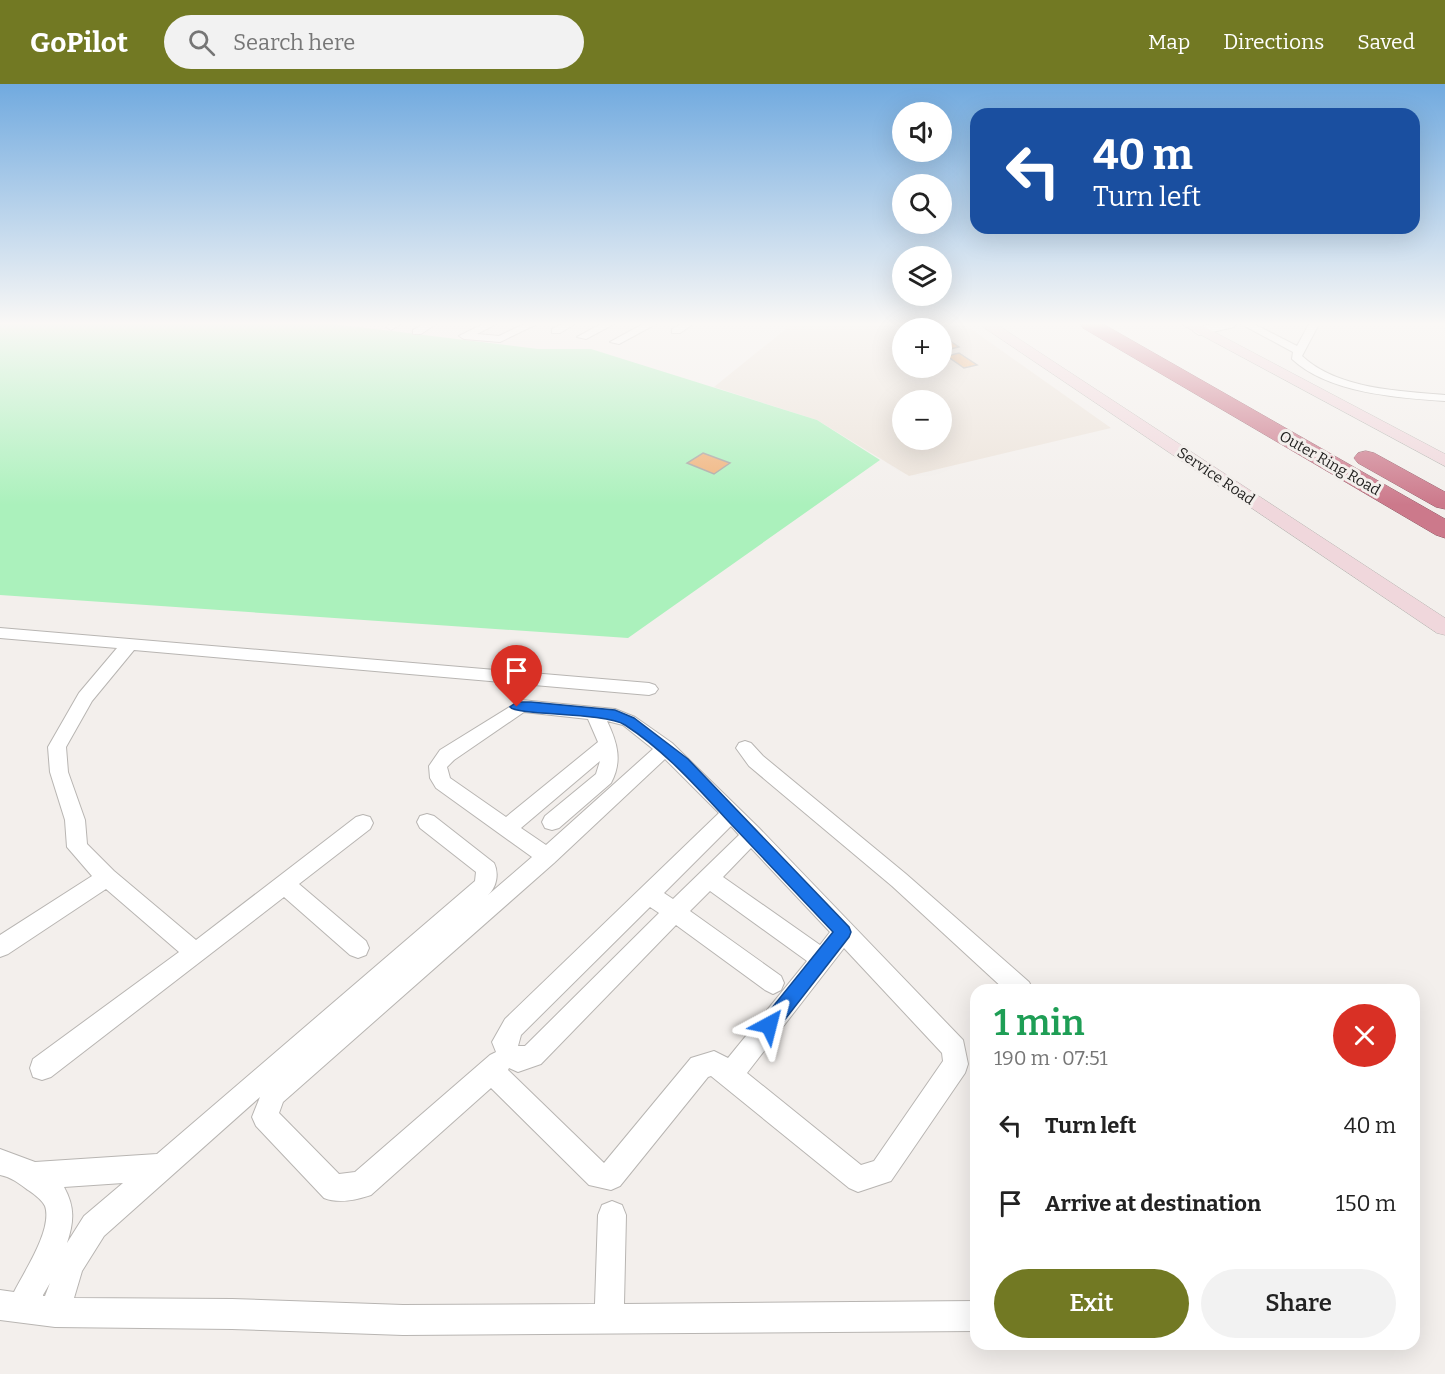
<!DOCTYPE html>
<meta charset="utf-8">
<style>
:root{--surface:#fff;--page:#f2f2f2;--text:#222;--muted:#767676;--accent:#727923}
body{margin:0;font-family:Bitter,serif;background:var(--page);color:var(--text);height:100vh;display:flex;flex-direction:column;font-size:22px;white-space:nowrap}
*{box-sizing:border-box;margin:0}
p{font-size:20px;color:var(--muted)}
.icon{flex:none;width:33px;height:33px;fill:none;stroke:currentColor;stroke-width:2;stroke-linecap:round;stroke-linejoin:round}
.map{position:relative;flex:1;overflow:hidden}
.sheet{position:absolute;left:970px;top:900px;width:450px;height:366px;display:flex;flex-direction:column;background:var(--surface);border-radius:18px;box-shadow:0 6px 24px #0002}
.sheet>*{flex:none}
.hud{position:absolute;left:970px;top:24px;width:450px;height:126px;border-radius:18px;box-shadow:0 6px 24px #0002;background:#1a4fa0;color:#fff;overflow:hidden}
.buttons{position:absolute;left:892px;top:18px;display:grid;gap:12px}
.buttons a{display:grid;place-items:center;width:60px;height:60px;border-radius:50%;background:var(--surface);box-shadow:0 6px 24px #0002;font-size:30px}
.pin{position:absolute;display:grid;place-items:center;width:51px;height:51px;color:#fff;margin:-62px -26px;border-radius:50% 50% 50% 0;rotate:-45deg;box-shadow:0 0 6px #0007}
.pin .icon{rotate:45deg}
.me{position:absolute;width:66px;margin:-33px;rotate:38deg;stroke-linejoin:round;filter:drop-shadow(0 0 4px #0008)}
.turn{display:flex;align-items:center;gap:21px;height:126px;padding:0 24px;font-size:27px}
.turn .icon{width:78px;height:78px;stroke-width:2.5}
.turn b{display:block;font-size:42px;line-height:51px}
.round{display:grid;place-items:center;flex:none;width:63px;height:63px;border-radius:32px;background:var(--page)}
.summary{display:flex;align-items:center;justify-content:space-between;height:102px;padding:0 24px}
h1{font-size:36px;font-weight:600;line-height:45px;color:#1e9e55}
.cta{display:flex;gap:12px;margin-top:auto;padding:12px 24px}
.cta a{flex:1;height:69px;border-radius:36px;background:var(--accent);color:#fff;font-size:24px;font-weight:600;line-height:69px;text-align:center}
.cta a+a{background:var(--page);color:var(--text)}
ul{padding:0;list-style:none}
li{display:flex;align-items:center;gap:18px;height:78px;padding:0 24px}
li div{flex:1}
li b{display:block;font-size:22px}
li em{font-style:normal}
header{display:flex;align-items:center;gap:36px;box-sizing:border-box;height:84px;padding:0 30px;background:var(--accent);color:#fff}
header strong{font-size:28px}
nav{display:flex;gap:33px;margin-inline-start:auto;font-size:21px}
.search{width:420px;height:54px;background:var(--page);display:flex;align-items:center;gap:15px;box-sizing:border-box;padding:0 21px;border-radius:33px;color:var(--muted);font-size:22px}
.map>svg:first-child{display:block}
.built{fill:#ece3da;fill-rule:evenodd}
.green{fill:#abf1bc}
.building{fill:#f0b178;stroke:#a9a6a3;stroke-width:1.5}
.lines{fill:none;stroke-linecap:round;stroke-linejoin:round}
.minor-casing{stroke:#b8b5b2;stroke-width:2}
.tertiary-casing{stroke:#b8b5b2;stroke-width:2}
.secondary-casing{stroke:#b8b5b2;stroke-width:1}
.motorway-casing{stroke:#8f5964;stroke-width:1}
.minor{fill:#fff;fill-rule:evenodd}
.tertiary{fill:#fff;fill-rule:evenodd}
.secondary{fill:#f0d7dc;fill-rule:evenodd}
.motorway{fill:#cc798b;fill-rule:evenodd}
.route{fill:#1a73e8;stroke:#114b97;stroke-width:1.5}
.labels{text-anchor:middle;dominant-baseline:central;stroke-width:6;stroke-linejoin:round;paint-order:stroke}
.far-street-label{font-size:15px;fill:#1f1e1d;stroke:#f3efec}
</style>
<header>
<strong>GoPilot</strong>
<div class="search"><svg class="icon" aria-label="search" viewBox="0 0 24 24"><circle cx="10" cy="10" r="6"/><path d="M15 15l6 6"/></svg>Search here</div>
<nav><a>Map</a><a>Directions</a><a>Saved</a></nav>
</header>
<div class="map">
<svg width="1445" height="1290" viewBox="0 0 1445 1290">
<rect width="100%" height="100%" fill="#f3efec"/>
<path class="built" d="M792 240H964L1111 344 909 392 817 336 714 303ZM903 244H942V284H903ZM903 316H942V356H903Z"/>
<path class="green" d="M0 240H334L538 265H591L817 336 880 376 628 554 0 511Z"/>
<path class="building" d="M947 255 959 263 942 267V256Z
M959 269 977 281 964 284 947 272Z
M703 369 730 379 714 390 687 379Z"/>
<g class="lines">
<defs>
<path id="minor" d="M401 240 391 246 386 243 389 240Z
M424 240H436L421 250H413V246Z
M483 240H496L477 250 499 252 524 240H537L500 258 464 255 459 252Z
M562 240H575L560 249H552V245Z
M601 240H614L586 255 577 253Z
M643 240H656L619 260 610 258Z
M681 240H693L680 249H672V245Z
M1241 240H1254L1297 262 1309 240H1319L1302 272C1337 305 1399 307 1445 311V317C1398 314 1328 309 1292 275L1293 268Z
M0 544 649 599 655 601 658 605 655 609 649 611 134 566 92 617 66 663 68 688 85 736 87 760 114 787 196 856 356 733 363 731 370 733 373 739 370 745 299 800 366 857 369 864 366 871 358 874 350 871 284 813 51 993 42 996 33 993 30 984 33 975 179 868 106 805 8 870 0 873V851L92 792 67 763 65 736 50 688 48 663 79 609 117 564 0 554Z
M521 616 615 625 635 633 672 659 759 744 963 956 968 980 965 989 891 1097 858 1108 849 1104 711 992 708 993 620 1102 611 1106 589 1101 491 1004 371 1111C356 1116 339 1120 324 1114L256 1042 252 1033 260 1013 104 1152 82 1187 74 1214 232 1215 403 1221 595 1220 598 1131 602 1121 612 1117 622 1121 626 1131 624 1220 976 1217V1247L403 1251 232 1245 55 1243 0 1236V1206L14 1208C24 1188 53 1145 45 1122 42 1116 34 1110 28 1106 20 1100 11 1093 0 1091V1065L35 1078 157 1070 475 797 476 788 420 744 417 738 420 732 427 730 434 732 494 779C499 789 497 803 488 811L532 773 436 704 430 694 429 682 440 666ZM524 628 588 635 598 658 506 733 450 694 447 683 454 676ZM607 637 623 641 653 665 546 761 521 744 600 677 596 690 545 732 542 738 545 744 552 746 559 744 611 699C623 677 617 658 607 637ZM665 675 719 729 505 935 492 958 496 968 490 971 355 1088 339 1090 279 1029 283 1018 554 779ZM731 742 739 751 673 815 664 809ZM751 764 830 848 820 861 723 793ZM710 807 807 877 728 974 714 967 691 974 604 1079 508 986 509 984 518 988 541 980 676 841 765 906 773 910 781 906 784 899 781 892 690 827ZM650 823 659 829 525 962H518L521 951ZM844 864 942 969 943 977 874 1077 861 1081 747 989ZM123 1099 84 1132 67 1159C74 1138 75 1123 64 1103ZM50 1199 45 1212H43V1211Z
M745 657 751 659 763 672 906 790 1029 898 1033 906H1005L892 802 749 682 736 664 739 659Z"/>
<path id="tertiary" d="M1213 240H1236L1234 243 1199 251 1193 247 1194 244Z"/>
<path id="secondary" d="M979 240H996L1445 534V551L1437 549Z
M1181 240H1199L1445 370V382Z"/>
<path id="motorway" d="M1081 240H1103L1445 435V454L1436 451 1083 244Z
M1366 367 1374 369 1445 408V425L1436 423 1358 379 1354 374 1358 369Z"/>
</defs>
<use href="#minor" class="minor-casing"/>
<use href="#tertiary" class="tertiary-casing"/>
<use href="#secondary" class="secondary-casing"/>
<use href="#motorway" class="motorway-casing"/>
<use href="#minor" class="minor"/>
<use href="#tertiary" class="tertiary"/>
<use href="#secondary" class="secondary"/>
<use href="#motorway" class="motorway"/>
</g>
<linearGradient id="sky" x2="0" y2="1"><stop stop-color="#71aadf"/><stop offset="0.57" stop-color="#faf8f6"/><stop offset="1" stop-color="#faf8f6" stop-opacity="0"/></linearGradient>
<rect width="1445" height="421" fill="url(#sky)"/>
<path class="route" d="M531 618 615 626 634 634 688 675 849 843 851 848 849 853 776 947 769 950 763 947 760 941 763 935 833 848C798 811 764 775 729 738 697 703 665 667 625 641 604 628 517 632 510 623L517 618Z"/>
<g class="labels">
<g class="far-street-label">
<text transform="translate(1330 379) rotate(30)">Outer Ring Road</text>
<text transform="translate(1216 392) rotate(34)">Service Road</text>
</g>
</g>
</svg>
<div class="buttons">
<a><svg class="icon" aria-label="sound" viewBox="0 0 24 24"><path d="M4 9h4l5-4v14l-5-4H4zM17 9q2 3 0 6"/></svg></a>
<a><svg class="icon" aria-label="search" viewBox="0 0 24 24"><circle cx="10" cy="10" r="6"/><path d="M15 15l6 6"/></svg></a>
<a><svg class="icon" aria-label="layers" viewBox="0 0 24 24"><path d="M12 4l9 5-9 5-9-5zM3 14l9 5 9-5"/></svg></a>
<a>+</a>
<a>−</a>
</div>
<div class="pin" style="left:517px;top:623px;background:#d93025"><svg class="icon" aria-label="arrive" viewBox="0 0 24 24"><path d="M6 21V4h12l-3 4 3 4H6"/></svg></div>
<svg class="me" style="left:769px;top:941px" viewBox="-20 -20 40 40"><path d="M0-17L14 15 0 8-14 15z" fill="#1a73e8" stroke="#fff" stroke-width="4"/></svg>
<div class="hud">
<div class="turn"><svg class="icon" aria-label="left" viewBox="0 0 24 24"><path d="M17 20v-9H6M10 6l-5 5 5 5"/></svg><div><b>40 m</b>Turn left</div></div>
</div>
<section class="sheet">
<div class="summary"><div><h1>1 min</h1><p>190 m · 07:51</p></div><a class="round" style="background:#d93025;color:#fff"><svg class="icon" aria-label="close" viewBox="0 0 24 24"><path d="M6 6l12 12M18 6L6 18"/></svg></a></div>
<ul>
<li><svg class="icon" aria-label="left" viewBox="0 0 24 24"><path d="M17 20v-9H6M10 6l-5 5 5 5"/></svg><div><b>Turn left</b></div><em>40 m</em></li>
<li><svg class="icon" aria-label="arrive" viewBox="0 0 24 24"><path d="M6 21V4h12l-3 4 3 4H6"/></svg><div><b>Arrive at destination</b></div><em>150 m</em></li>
</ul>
<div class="cta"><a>Exit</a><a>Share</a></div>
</section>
</div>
